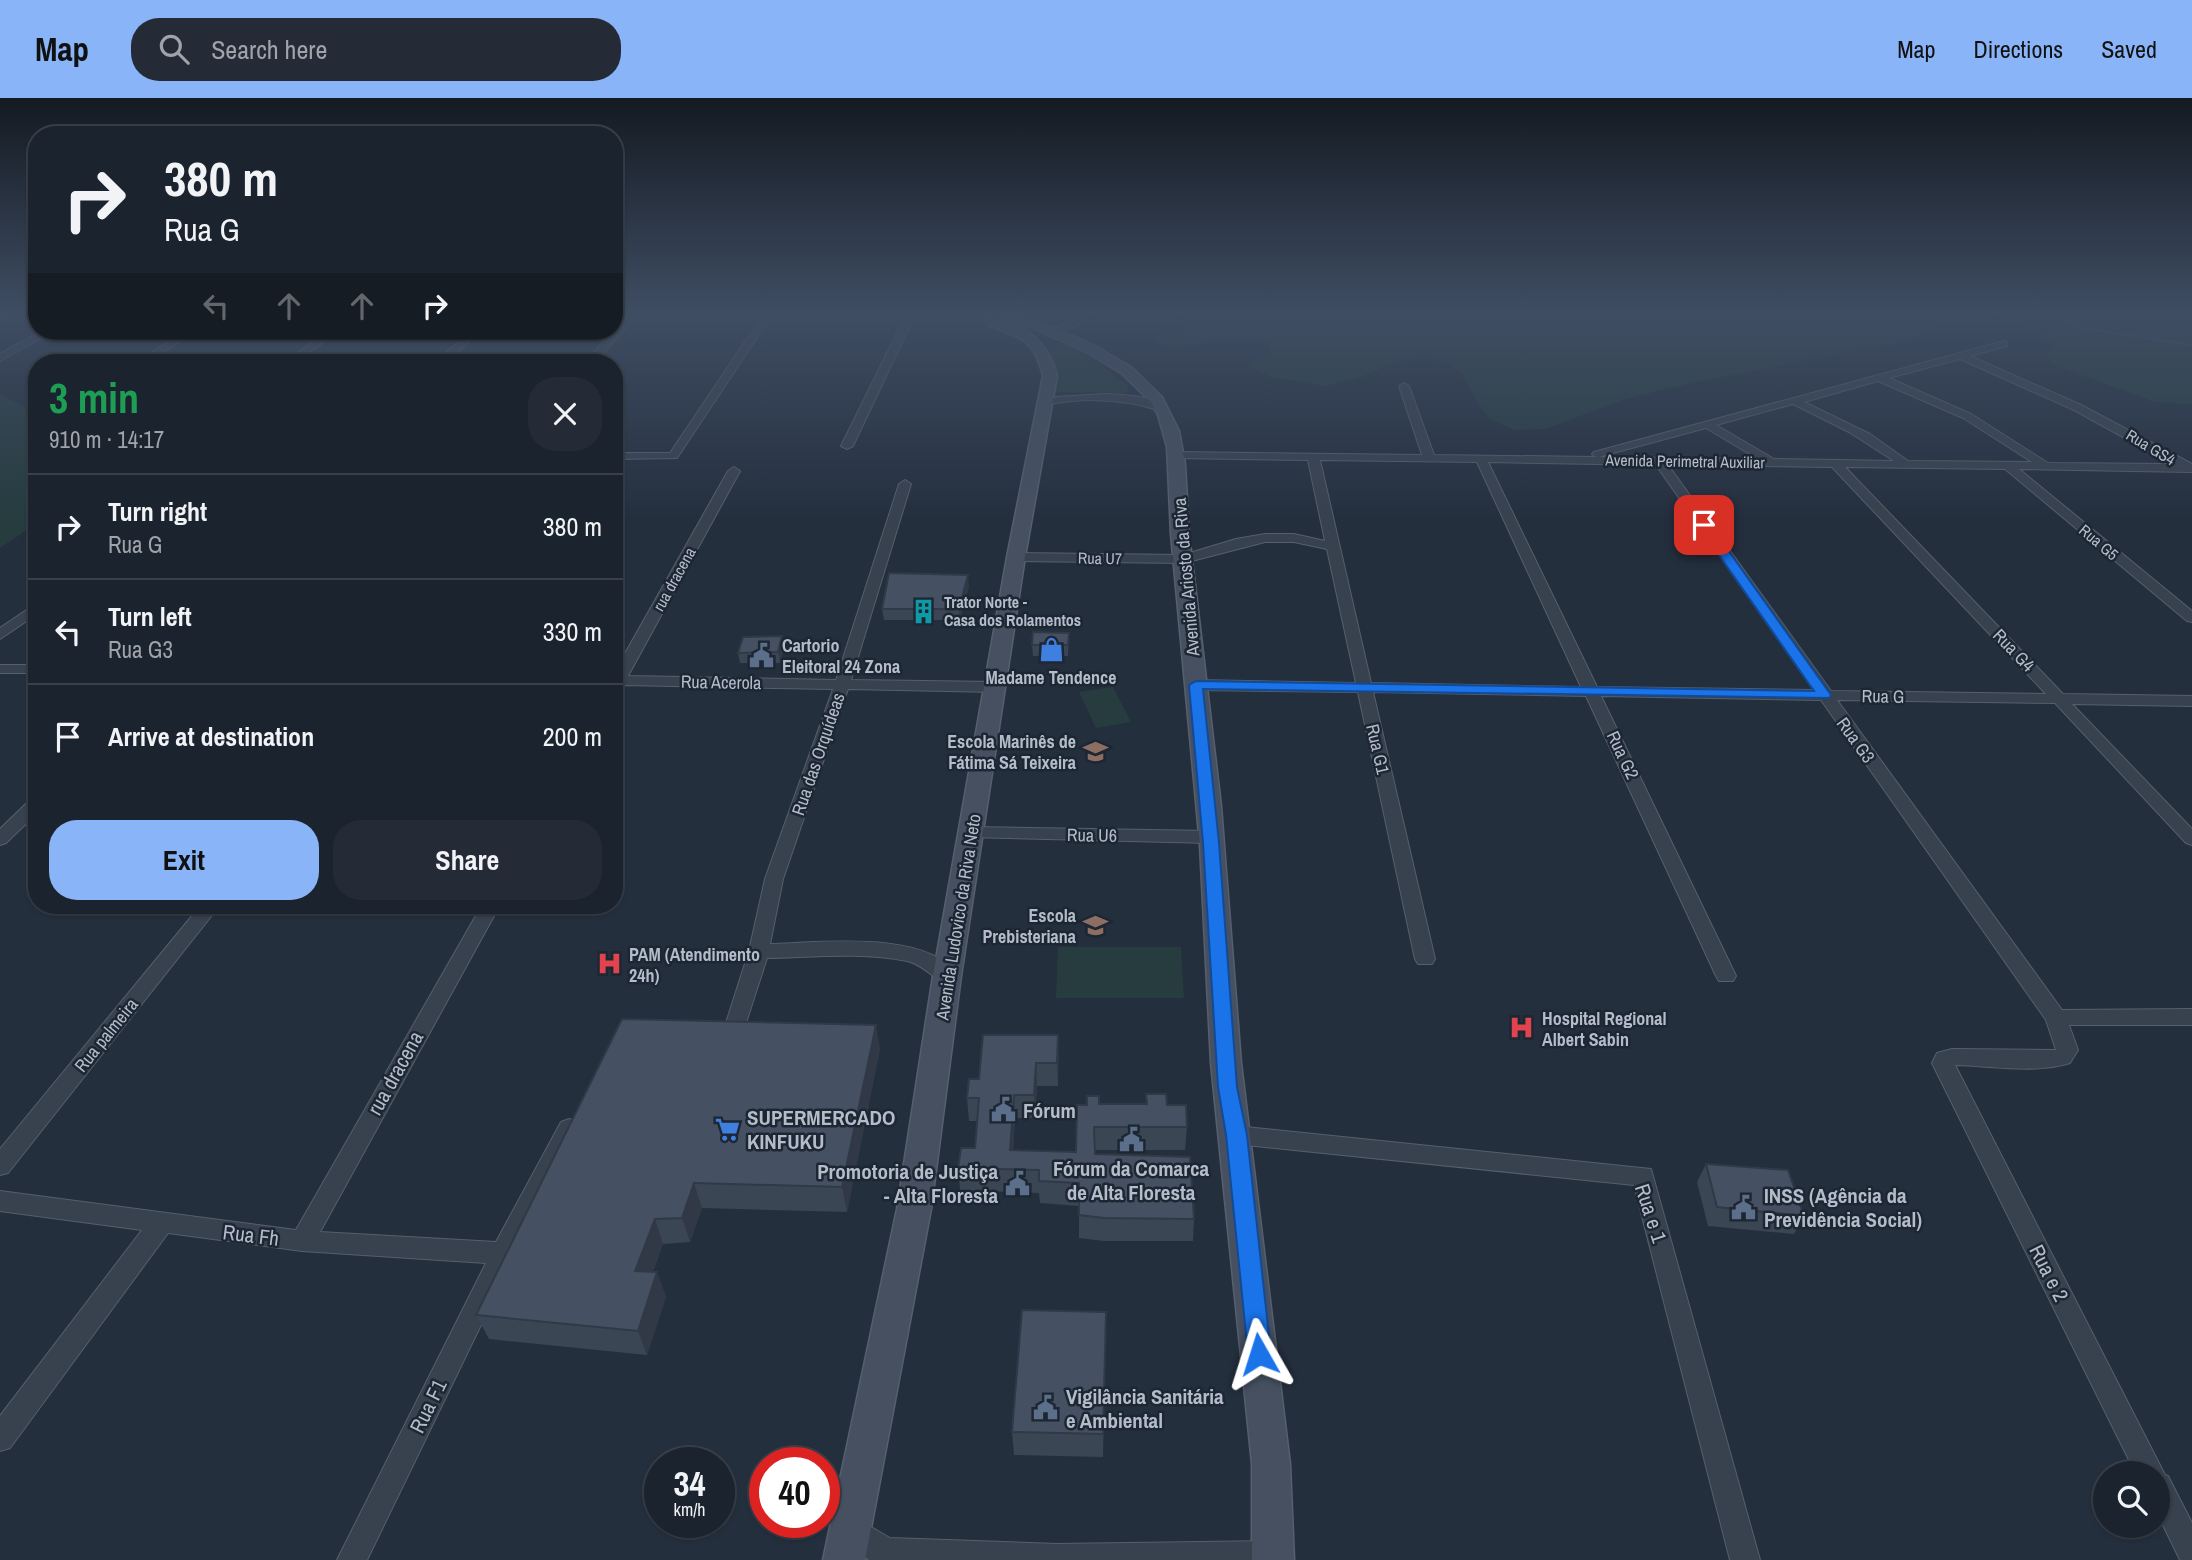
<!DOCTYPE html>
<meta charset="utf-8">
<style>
:root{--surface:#1b232e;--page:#242b36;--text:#f1f3f6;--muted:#a0a4aa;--line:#39404a;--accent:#8ab4f8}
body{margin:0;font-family:"Archivo Narrow",sans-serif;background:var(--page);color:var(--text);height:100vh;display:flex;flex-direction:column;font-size:26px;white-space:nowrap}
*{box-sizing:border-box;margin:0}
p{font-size:23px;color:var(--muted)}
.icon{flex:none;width:38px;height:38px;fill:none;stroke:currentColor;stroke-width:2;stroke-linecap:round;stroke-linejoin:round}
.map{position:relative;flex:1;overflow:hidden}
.details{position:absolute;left:28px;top:256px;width:595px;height:560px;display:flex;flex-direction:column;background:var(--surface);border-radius:28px;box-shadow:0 2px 5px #0004,0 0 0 2px var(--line)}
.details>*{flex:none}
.hud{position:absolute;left:28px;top:28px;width:595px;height:214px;border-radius:28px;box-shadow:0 2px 5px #0004,0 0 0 2px var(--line);background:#1b232e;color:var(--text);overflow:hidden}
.buttons{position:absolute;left:2093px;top:1363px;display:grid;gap:14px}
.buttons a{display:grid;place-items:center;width:77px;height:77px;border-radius:50%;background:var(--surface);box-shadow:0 2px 5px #0004,0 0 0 2px var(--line);font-size:35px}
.speed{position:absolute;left:644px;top:1349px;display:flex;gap:14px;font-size:35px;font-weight:700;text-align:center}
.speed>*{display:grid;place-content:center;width:91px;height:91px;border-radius:50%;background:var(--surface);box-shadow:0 2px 5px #0004,0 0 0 2px var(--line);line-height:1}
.speed small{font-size:18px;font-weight:400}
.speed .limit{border:10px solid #d22;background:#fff;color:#111}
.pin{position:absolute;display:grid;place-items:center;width:60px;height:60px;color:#fff;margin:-30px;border-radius:14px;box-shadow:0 4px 10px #0006}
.me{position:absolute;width:77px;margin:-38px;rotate:354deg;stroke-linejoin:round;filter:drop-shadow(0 0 5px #0008)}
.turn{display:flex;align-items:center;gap:24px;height:147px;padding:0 21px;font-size:32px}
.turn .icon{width:91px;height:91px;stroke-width:2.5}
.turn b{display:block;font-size:49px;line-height:60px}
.lanes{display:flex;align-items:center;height:66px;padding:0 21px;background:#0003;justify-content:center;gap:35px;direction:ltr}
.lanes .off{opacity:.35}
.round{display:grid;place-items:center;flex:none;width:74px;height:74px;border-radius:28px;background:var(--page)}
.summary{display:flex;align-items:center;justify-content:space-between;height:119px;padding:0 21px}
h1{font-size:42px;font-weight:800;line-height:52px;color:#1e9e55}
.primary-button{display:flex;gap:14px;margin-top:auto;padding:14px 21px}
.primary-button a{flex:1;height:80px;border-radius:28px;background:var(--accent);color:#111;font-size:28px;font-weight:800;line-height:80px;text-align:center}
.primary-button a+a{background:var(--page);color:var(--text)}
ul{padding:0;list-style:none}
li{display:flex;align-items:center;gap:21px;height:105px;padding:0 21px;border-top:2px solid var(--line)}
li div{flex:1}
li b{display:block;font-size:26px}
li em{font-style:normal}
header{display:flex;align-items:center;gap:42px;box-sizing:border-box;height:98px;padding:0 35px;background:var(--accent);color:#111}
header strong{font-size:33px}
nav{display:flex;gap:38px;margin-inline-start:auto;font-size:24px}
.search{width:490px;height:63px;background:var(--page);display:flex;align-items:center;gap:18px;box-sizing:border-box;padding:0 24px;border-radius:28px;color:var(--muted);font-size:26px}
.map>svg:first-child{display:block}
.green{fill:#263c3f}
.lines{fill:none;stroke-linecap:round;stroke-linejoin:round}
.stream{stroke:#394c67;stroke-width:2.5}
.street-casing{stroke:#565f6c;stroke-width:2}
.secondary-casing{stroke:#565f6c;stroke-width:3}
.street{fill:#38414e;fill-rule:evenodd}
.secondary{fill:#465061;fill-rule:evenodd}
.wall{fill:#3b4654}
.shaded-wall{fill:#303945}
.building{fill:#455162;stroke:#303945;stroke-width:2}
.route{fill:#1a73e8;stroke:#114b97;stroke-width:2}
.labels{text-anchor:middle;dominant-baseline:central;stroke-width:5;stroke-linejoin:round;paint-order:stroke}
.far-street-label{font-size:16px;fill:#b4bcc9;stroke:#1d2633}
.far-poi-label{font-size:16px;font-weight:bold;fill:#b4bcc9;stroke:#1d2633;text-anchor:start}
.street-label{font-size:18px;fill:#b4bcc9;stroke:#1d2633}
.poi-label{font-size:18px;font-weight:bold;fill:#b4bcc9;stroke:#1d2633;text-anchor:start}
.near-street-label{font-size:21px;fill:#b4bcc9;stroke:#1d2633}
.near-poi-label{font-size:21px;font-weight:bold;fill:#b4bcc9;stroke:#1d2633;text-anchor:start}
</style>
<header>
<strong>Map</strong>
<div class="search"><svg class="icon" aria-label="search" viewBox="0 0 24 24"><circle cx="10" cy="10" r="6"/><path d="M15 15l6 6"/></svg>Search here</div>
<nav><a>Map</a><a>Directions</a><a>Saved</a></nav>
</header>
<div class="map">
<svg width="2192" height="1462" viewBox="0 0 2192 1462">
<rect width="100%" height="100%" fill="#242f3e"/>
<path class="green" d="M1234 216H1952L1927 235 1894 246 1695 284 1626 301 1545 331 1514 332 1490 321 1480 309 1461 274 1449 266 1424 261 1397 264 1355 281 1324 288 1271 279 1248 268 1253 262 1270 254 1269 246C1259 244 1247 241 1236 241 1210 241 1175 258 1153 241L1169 234Z
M1990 216H2192V307L2155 304 2052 266 2046 256 2054 248C2037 230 2014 223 1990 216Z
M1071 245 1127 287 1129 292 1126 295 1053 294 1056 278 1047 248Z
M0 296 37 316V379L29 384 37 390V425L0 450Z
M1113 589 1131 624 1096 630 1079 594Z
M1058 849H1181L1184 900H1056Z"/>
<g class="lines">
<path class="stream" d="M2055 216 2076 229 2192 247"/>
<defs>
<path id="street" d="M614 216H984L988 219 983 222 913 221 853 348 847 351 841 348 904 221 770 220 677 360 614 361V355H670L761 220 636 219 595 264H585L626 219H614Z
M1081 216H1091L1077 228 1050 237 1045 234 1071 224Z
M1180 216H1194L1198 219 1193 222Z
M42 233H54L0 263V256Z
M186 233H197L148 264H136Z
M328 233H339L296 264H285Z
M471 233H481L446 264H435Z
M2004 243 2007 244V248L1970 258 2081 307 2192 366V374L2019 371 2192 513V524L2187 523 2005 371 1845 369 2063 596 2192 598V608L2072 606 2192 731V747L2186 745 2055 605 1837 602 2062 912 2192 911V927H2069L2078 952 2070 965C2035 976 1992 968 1955 967L2165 1377 2168 1378 2192 1425V1462H2180L2158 1417V1376H2136L1932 965 1937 955 1952 951 2056 952 2046 922 1821 602 1601 598 1736 878 1733 883H1719L1716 878 1586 598 1373 594 1435 861 1432 866H1418L1415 861 1358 594 1196 592 1188 587 1196 582 1356 585 1327 451 1294 444H1265L1184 465 1016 463 1009 459 1016 455 1183 457 1236 441 1265 436H1294L1325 443 1308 362 1177 360 1171 357 1177 354 1422 357 1399 288 1404 285 1409 288 1434 357 1596 359 1592 356 1594 354ZM1960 261 2074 312 2172 366 2048 365 1971 316 1889 280ZM1878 283 1963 320 2032 364 1908 363 1870 336 1804 304ZM1793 306 1849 334 1894 363 1774 361 1716 327ZM1706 330 1758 361 1600 359 1602 358ZM1320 362 1477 364 1581 589 1371 585ZM1488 364 1656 367 1814 592 1597 589ZM1668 367 1832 369 2046 596 1831 593Z
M1105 296C1125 297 1151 297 1166 310L1161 313C1124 301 1084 299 1045 307L1040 304 1056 299Z
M734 369 740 373 628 578 836 582 899 386 905 382 911 386 851 582 996 584 1004 589 996 594 848 591 783 781 770 846C817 845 930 831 957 878L954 883C937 888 925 866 907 863 861 854 813 859 767 860L745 928 742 933 735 936 728 933 725 928 749 853 765 781 833 591 623 587 619 592 614 593V575L728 373Z
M37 505V516L0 541V530Z
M0 567H37V575H0Z
M37 700V715L6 745 0 747V731L31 701Z
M972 729 1211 733 1220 739 1211 745 966 739 963 735 966 731Z
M201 807H220L8 1075 0 1077V1051Z
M482 807H500L320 1134 496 1144 561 1024 569 1021 577 1024 580 1030 512 1163 367 1462H337L486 1165 302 1153 168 1135 10 1350 0 1353V1318L142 1132 0 1113V1093L296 1132Z
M1236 1028 1651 1071 1760 1462H1730L1634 1087 1236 1046 1228 1043 1225 1037 1228 1031Z
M850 1417 890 1440 1057 1446 1273 1443 1283 1448 1288 1458 1286 1462H869L840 1441 836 1431 840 1421Z"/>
<path id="secondary" d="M0 216H15L0 225Z
M971 216C1012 216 1047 237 1057 278L1025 459 961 878 931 1111 865 1462H823L897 1111 933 878 1007 459 1043 278C1031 225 1002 243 971 216Z
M1001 216H1019L1052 229 1093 247 1131 269 1162 299 1179 333 1185 366 1189 436 1221 708 1241 965 1290 1366 1294 1462H1252V1366L1211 965 1200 747 1171 436 1167 349 1158 317 1151 304 1121 275 1084 253Z"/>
</defs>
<use href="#street" class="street-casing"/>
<use href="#secondary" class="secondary-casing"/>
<use href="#street" class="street"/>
<use href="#secondary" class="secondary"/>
</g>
<path class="wall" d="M969 488 960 522H884L882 511Z
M1069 535 1068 558H1033L1032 547Z
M784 549 780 565H740L738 555Z
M1058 937V988H1037L1035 1020H1015L1013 1052 1076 1054 1099 1006H1146V996L1167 1007 1187 1029 1185 1052H1095V1056L1194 1121 1193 1143H1104L1079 1140V1108L1040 1105 1039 1095 960 1092 958 1070 975 1050 978 1023H969L967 1000 979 981Z
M880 951 847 1114 702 1110 690 1144 663 1146 653 1174H657L666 1199 647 1257 489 1241 476 1217Z
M1706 1066 1804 1118 1794 1136 1708 1128 1697 1084Z
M1106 1214 1103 1359 1014 1357 1012 1334Z"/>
<path class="shaded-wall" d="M968 477 969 488 960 522 959 511Z
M782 538 784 549 780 565 778 554Z
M876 927 880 951 847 1114 842 1089Z
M1058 937 1059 959 1058 988 1057 965Z
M1036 965 1037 988 1035 1020 1034 997Z
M1014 997 1015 1020 1012 1074 1010 1052Z
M694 1085 702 1110 690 1144 682 1120Z
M655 1121 663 1146 644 1197 635 1173Z
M657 1174 666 1199 647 1257 638 1233Z"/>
<path class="building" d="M889 475 968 477 959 511H882Z
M1033 534 1069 535 1068 547H1032Z
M782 538 778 554 738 555 743 539Z
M622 921 876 927 842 1089 694 1085 682 1120 655 1121 635 1173 657 1174 638 1233 476 1217Z
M983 937H1058L1057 965H1036L1034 997H1014L1010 1052 1076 1054 1077 1007H1087V998H1099V1006H1147L1146 996H1166L1167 1007H1186L1187 1029H1094L1095 1056 1190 1059 1194 1121 1104 1120 1079 1117V1085L1039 1083V1072L958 1070 961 1050H975L979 1000H967L969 981H979Z
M1706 1066 1788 1072 1804 1118 1717 1109Z
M1022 1212 1106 1214 1103 1336 1012 1334Z"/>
<linearGradient id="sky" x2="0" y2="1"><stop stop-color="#141a22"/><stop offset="0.51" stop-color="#3f4d63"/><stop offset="1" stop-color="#3f4d63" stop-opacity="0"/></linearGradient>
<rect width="2192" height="421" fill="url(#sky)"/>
<path class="route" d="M1700 424H1708L1831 597 1829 600 1203 591 1219 745 1237 989 1247 1037 1271 1256 1268 1264 1259 1267 1251 1264 1248 1256 1226 1037 1218 989 1203 745 1189 587 1196 583 1814 593 1698 427Z"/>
<defs>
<symbol id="building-bare" viewBox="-9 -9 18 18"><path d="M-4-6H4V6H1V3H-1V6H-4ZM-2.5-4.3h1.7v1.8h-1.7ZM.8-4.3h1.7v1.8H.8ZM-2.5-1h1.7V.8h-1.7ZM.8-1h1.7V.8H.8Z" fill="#0f9aa8" stroke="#1d2633" stroke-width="2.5" paint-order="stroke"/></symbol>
<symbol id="shop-bare" viewBox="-9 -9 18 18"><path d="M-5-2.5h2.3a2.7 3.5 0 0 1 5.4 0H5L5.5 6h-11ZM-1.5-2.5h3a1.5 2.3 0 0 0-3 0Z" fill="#3f7fe0" stroke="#1d2633" stroke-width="2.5" paint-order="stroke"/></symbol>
<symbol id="civic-bare" viewBox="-9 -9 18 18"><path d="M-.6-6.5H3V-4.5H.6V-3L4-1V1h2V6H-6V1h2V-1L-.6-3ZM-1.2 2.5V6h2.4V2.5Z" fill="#5c6f8a" stroke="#1d2633" stroke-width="2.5" paint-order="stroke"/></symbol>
<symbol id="school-bare" viewBox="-9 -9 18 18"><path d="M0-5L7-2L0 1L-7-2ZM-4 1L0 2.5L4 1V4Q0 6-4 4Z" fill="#8d6e63" stroke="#1d2633" stroke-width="2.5" paint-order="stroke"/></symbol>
<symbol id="hospital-bare" viewBox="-9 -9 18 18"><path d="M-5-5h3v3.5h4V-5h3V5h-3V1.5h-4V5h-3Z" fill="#e0444e" stroke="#1d2633" stroke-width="2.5" paint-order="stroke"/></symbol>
<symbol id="supermarket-bare" viewBox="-9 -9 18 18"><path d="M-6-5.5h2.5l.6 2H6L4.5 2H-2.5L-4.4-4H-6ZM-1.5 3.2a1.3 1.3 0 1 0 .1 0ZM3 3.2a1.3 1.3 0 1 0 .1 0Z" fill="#3f7fe0" stroke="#1d2633" stroke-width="2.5" paint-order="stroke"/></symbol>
</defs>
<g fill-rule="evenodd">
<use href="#building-bare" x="906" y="496" width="35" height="35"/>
<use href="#shop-bare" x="1034" y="534" width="35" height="35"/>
<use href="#civic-bare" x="744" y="540" width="35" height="35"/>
<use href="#school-bare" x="1078" y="636" width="35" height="35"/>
<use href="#school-bare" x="1078" y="810" width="35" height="35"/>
<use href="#hospital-bare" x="592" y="848" width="35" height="35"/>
<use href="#hospital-bare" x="1504" y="912" width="35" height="35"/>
<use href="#civic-bare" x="986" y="994" width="35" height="35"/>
<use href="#supermarket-bare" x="710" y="1014" width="35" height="35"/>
<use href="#civic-bare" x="1114" y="1024" width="35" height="35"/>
<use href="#civic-bare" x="1000" y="1068" width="35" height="35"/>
<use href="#civic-bare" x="1726" y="1092" width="35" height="35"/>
<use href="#civic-bare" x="1028" y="1292" width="35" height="35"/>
</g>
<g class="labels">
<g class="far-street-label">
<text transform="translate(2151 349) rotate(31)">Rua GS4</text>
<text transform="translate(1685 363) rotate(1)">Avenida Perimetral Auxiliar</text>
<text transform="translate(2099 444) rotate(40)">Rua G5</text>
<text transform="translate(1100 460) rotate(1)">Rua U7</text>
<text transform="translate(674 481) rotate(-61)">rua dracena</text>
</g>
<g class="far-poi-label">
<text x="944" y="504">Trator Norte -<tspan x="944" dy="18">Casa dos Rolamentos</tspan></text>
</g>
<g class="street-label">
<text transform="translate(1186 479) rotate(-95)">Avenida Ariosto da Riva</text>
<text transform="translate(2014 552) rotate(46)">Rua G4</text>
<text transform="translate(721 584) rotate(1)">Rua Acerola</text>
<text transform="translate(1883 598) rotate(1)">Rua G</text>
<text transform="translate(1856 642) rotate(54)">Rua G3</text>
<text transform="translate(1378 651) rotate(77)">Rua G1</text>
<text transform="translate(818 656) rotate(-71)">Rua das Orquídeas</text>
<text transform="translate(1623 657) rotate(65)">Rua G2</text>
<text transform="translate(1092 737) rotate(1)">Rua U6</text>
<text transform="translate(958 819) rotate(-81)">Avenida Ludovico da Riva Neto</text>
<text transform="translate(106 937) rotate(-51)">Rua palmeira</text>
</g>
<g class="poi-label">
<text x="782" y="547">Cartorio<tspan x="782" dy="21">Eleitoral 24 Zona</tspan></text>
<text x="1051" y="579" text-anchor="middle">Madame Tendence</text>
<text x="1076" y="643" text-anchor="end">Escola Marinês de<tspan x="1076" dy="21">Fátima Sá Teixeira</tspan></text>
<text x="1076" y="817" text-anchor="end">Escola<tspan x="1076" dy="21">Prebisteriana</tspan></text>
<text x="629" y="856">PAM (Atendimento<tspan x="629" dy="21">24h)</tspan></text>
<text x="1542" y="920">Hospital Regional<tspan x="1542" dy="21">Albert Sabin</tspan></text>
</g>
<g class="near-street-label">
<text transform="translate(395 975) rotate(-61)">rua dracena</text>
<text transform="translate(1651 1115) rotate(72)">Rua e 1</text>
<text transform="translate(251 1137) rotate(7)">Rua Fh</text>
<text transform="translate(2049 1175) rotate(63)">Rua e 2</text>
<text transform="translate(428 1308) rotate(-64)">Rua F1</text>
</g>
<g class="near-poi-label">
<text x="1023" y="1012">Fórum</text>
<text x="747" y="1019">SUPERMERCADO<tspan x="747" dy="24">KINFUKU</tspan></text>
<text x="1131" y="1070" text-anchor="middle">Fórum da Comarca<tspan x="1131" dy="24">de Alta Floresta</tspan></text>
<text x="998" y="1073" text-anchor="end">Promotoria de Justiça<tspan x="998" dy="24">- Alta Floresta</tspan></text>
<text x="1764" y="1097">INSS (Agência da<tspan x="1764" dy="24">Previdência Social)</tspan></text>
<text x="1066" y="1298">Vigilância Sanitária<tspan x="1066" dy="24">e Ambiental</tspan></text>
</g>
</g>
</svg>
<div class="buttons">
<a><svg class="icon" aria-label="search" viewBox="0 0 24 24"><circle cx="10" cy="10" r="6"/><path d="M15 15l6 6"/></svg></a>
</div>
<div class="speed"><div>34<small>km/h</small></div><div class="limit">40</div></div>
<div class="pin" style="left:1704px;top:427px;background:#d93025"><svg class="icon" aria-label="arrive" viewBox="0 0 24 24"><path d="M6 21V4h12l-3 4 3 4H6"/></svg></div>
<svg class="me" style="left:1259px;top:1256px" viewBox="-20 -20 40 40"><path d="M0-17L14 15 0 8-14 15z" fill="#1a73e8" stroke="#fff" stroke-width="4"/></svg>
<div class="hud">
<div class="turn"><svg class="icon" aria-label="right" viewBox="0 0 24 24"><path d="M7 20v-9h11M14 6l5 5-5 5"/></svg><div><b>380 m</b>Rua G</div></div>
<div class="lanes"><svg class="icon off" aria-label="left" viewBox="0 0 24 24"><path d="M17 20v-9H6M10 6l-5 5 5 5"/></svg><svg class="icon off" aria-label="ahead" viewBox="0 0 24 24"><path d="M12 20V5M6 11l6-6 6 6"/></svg><svg class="icon off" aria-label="ahead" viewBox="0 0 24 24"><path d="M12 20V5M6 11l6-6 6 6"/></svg><svg class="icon" aria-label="right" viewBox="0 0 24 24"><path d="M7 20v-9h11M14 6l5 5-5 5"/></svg></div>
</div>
<section class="details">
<div class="summary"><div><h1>3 min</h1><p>910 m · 14:17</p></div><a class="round"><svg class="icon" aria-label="close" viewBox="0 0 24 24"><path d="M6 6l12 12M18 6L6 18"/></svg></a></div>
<ul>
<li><svg class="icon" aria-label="right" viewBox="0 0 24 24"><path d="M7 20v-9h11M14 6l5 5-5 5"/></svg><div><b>Turn right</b><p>Rua G</p></div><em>380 m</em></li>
<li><svg class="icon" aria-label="left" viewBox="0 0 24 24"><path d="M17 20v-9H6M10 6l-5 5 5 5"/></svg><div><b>Turn left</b><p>Rua G3</p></div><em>330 m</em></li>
<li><svg class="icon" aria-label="arrive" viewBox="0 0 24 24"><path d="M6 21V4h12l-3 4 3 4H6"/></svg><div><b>Arrive at destination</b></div><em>200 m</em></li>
</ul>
<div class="primary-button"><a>Exit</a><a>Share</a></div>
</section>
</div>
